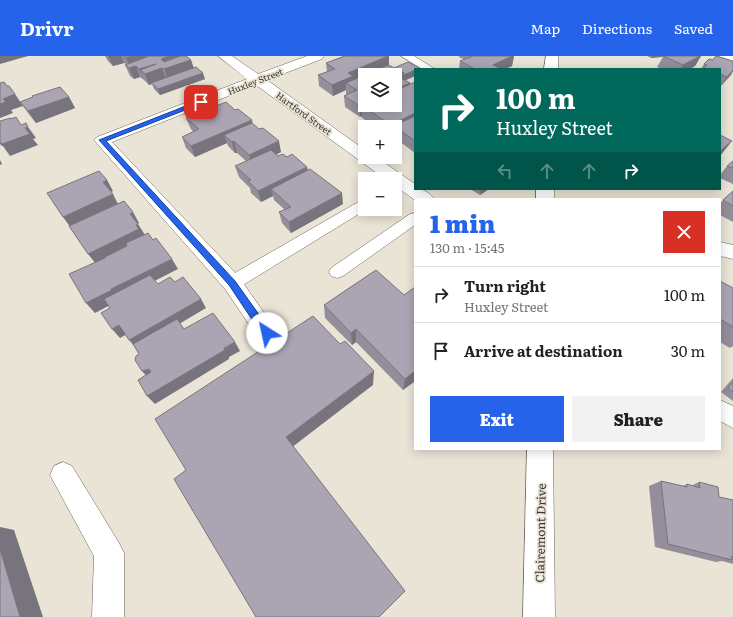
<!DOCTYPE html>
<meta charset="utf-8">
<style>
:root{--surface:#fff;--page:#f2f2f2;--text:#222;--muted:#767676;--line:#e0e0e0;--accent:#2563eb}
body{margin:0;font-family:Literata,serif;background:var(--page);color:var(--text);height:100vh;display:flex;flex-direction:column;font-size:15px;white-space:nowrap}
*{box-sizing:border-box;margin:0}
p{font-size:13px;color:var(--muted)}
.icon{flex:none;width:22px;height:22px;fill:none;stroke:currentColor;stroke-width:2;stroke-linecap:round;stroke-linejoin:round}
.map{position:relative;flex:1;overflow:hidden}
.side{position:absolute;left:414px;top:142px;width:307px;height:252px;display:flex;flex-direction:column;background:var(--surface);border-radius:0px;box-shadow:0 2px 10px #0003}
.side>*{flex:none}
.guide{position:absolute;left:414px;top:12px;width:307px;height:122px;border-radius:0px;box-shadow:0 2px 10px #0003;background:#00695c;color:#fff;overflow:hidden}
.buttons{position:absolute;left:358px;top:12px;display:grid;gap:8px}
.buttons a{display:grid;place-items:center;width:44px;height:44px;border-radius:0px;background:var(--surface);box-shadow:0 2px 10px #0003;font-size:20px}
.pin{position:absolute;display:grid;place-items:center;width:34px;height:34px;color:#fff;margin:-17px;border-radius:8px;box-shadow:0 2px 6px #0006}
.me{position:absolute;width:44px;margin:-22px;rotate:325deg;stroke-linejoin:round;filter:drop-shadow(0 0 3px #0008)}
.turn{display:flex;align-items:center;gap:14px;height:84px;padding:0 16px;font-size:18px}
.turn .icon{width:52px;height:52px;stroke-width:2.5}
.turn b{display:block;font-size:28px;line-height:34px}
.lanes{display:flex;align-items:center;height:38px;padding:0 16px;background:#0003;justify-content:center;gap:20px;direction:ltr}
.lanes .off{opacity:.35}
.round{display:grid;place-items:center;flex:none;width:42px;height:42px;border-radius:0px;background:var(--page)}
.summary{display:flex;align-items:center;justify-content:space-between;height:68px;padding:0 16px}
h1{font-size:24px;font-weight:800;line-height:30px;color:var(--accent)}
.cta{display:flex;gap:8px;margin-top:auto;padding:8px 16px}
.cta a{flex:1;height:46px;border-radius:0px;background:var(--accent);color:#fff;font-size:16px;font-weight:800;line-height:46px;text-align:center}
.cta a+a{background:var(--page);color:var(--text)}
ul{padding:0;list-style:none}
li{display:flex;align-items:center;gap:12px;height:56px;padding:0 16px;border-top:1px solid var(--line)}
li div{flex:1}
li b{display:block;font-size:15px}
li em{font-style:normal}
header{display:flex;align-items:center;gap:24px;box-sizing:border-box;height:56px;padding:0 20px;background:var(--accent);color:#fff}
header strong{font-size:19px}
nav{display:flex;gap:22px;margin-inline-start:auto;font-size:14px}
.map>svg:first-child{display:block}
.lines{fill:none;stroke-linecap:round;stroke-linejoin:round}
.service-casing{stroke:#6b675a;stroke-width:1}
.minor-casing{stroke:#6b675a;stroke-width:1}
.primary-casing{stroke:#6b675a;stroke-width:1}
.service{fill:#fff;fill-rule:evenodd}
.minor{fill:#fff;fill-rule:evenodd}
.primary{fill:#fff;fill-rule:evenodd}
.wall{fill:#938e9a}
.shaded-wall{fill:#78747d}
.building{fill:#aba5b3;stroke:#78747d}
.route{fill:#2563eb;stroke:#184099}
.labels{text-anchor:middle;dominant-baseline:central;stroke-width:3.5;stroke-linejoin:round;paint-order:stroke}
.far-street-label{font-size:9px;fill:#3a3833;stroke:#e9e4d5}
.near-street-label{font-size:12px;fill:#3a3833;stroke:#e9e4d5}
</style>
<header>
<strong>Drivr</strong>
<nav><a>Map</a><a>Directions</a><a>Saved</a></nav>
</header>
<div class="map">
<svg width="733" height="561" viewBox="0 0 733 561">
<rect width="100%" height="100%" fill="#e9e4d5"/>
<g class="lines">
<defs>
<path id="service" d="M401 0H414L435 13H422Z
M365 143V153H367L238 232 232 233 226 232 224 227 226 222 360 145Z
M415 157V169L343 220 337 222 331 220 329 216 331 212 410 158Z
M720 344 733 350V372L720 365Z"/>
<path id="minor" d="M218 0H232L258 18 307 0H324L322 3 267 24 365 94V101H376L415 128V133C423 133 429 136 434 143H415V144L395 130V123H385L256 29 112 86 239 221 278 277 275 283 267 286 259 283 225 233 94 84 97 81 247 23Z
M719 0H733V7L721 3Z
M720 186 733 189V203L720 200Z
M63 406 72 410 119 487 124 497V561H92L94 500 50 419 54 410Z"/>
<path id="primary" d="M546 0H558V13H544Z
M536 133H554V143H536Z
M527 393H553L555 561H523Z"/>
</defs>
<use href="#service" class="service-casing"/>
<use href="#minor" class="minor-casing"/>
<use href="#primary" class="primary-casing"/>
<use href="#service" class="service"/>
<use href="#minor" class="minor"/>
<use href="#primary" class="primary"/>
</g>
<path class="wall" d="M105 0H186L191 4 194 12 205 23 160 39 154 33 152 28 149 29 144 24 140 21 134 23 130 20 125 9 126 8 124 7 113 10 108 5Z
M345 0H389V9L394 12H420V13H415V20L405 24 410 27 409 29 415 26V97L395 82V71H376L362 62V60L360 61 345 51 344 40 347 39 346 38V34L333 40 319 30 318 19 327 16 326 7Z
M459 0H514L512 10 505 13H459L460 5 465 4 459 1Z
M647 0H701L695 10 690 13H661L657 11 663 1 651 2Z
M716 0 733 5V15L720 31V13H701L704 8 709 3 713 4Z
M69 41 75 52 36 67 28 57 20 46Z
M186 62 253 68 281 96 276 99 278 100 287 101 307 111 308 114 343 148 291 177 282 167 279 156 285 154 274 144 273 140 261 146 251 137 250 132 239 121 235 110 246 105 237 97H235L228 90 227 87 195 101 186 92 182 81 193 76 191 73Z
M733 105V128L720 122V119L727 110Z
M470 133H489L480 139Z
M733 135V166L720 159V147Z
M376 214 415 325 403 334 356 286 352 289 325 262 324 249Z
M720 225 732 240 733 241V290L730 292 720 286Z
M733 322V345L721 336Z
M661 425 683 430 687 428 691 430 699 426 719 441 733 444V508L722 505 716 506 655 491 649 430Z"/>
<path class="shaded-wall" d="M0 0H28L0 8Z
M108 0H121L124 7 113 10Z
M132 0H145L148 7 136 10 140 21 134 23 129 12 130 11 126 2Z
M146 0H182L191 4 194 15 168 24 161 4 150 8Z
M388 0H389V10L346 27V34L333 40 332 29 348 17Z
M512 0H514L512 10 505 13H492L493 9Z
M652 0H667L651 2Z
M700 0H701L695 10 690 13H681L683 9Z
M156 8 162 12 166 23 149 29 145 18 140 14 144 24 139 13Z
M415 14V20L404 25V19Z
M733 14V15L731 19 720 31 727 21Z
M203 17 205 23 160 39 158 33Z
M404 17 403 28 397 20Z
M410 27 409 38 395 44V33Z
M15 38 23 50 11 54 13 57 0 62V48L3 43Z
M69 41 75 52 36 67 28 55Z
M365 47V49L362 50V60L360 61V50Z
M415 57V68L391 71V69Z
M252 64 254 75 224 79 227 87 195 101 191 90Z
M28 71 36 82 33 83 38 89 10 100 3 90H2L0 88V84L25 72Z
M234 85 237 97H235L232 86Z
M279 85 281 96 252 110 249 99Z
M732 85 720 100V95Z
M0 104 2 108 0 109Z
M307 111 309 122 271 133 273 140 261 146 258 135Z
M107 124 113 135 109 137 103 126Z
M481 133H489L480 139Z
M342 137 343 148 291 177 289 166Z
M113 138 119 150 71 172 63 161Z
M133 156 139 167 136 169 130 158Z
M138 168 145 179 96 208 88 198Z
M172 203 178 213 119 243 120 244 95 257 86 247 111 233Z
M201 243 206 252 137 293 129 284Z
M119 269 127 278 120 282 112 273Z
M356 273V286L352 289 351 277Z
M235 286 240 295 229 301V303L155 348 147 340Z
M149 313 157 322 150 324 142 315Z
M374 315 373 329 291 392 286 381Z
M415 315V325L403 334 405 323Z
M0 471 14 474 43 561H20L0 493Z"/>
<path class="building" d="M124 0H132L126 2Z
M149 0H170L161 3 164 6 180 0H186L191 4 164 13 162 12 145 18 140 14 156 8 139 13 136 10 129 12 125 9Z
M345 0H388L348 17 353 20 332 29 318 19 335 13 326 7Z
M473 0H512L493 9 502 13H474H475L460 5Z
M663 0H700L683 9Z
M716 0 733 5V14L727 21 720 18V13H703L707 9 704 8 709 3 713 4Z
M408 6 420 12 418 13H415V14L404 19H403L404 17 394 12Z
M388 9 404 17 397 20 410 27 395 33V19H365V47L360 50 344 40 357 34 346 27Z
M196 11 203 17 158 33 151 27Z
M4 26 7 30H9L15 38 3 43 6 46 0 48V27Z
M415 26V57L391 69 362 50 365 49H395V35Z
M60 31 69 41 28 55 20 46 33 41 32 40Z
M226 46 235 54 238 53 252 64 191 90 182 81 199 73 186 62Z
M415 60V85L394 70Z
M16 61 21 69 26 67 28 71 25 72 30 78 2 88 0 86V65L11 62V63Z
M252 67 259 73 263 72 279 85 249 99 234 85 232 86 224 79Z
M720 79 732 85 720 95Z
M271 94 278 100 283 98 287 101 292 98 307 111 258 135 248 125 251 124 235 110Z
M733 105V112L727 110Z
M310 113 342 137 289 166 279 156 291 151 271 133Z
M99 115 107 124 103 126 113 138 63 161 47 137Z
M733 135V150L723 144Z
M124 145 133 156 130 158 138 168 136 169 139 173 88 198 69 170Z
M148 177 153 184 156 182 172 203 111 233 112 234 86 247 69 218 105 202V201L127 190 126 187Z
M376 214 404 239 415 231V315L405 323 356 273 351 277 324 249Z
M150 219 158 228 170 221 175 226 183 221 201 243 129 284 119 269 112 273 101 257 110 252 104 243Z
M720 225 733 232V238L732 240 733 241V271L720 263Z
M213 257 235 286 224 292 225 294 147 340 138 324 151 316 149 313 142 315 135 304 136 300 139 298 133 288 177 263 184 273Z
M313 260 340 288 345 285 374 315 286 381 405 535 379 561H256L174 423 186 414 155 363Z
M733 326V336L728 332Z
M661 425 687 431V428L700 432 699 426 718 431 719 441 733 444V501H731L732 504 668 488Z
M0 493 20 561H0Z"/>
<path class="route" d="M201 44 203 45V47L106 85 235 225 270 274 271 277 270 280H263L229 229 99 84Z"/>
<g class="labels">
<g class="far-street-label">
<text transform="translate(255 25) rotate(-21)">Huxley Street</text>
<text transform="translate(304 57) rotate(36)">Hartford Street</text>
</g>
<g class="near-street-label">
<text transform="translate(540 477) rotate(-89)">Clairemont Drive</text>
</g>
</g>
</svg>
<div class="buttons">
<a><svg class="icon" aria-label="layers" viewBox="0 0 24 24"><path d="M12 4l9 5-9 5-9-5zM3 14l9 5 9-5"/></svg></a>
<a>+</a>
<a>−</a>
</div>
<div class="pin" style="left:201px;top:46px;background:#d93025"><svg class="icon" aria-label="arrive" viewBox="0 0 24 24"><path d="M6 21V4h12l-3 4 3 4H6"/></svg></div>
<svg class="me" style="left:267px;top:277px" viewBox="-20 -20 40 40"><circle r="19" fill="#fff"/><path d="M0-13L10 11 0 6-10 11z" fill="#2563eb"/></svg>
<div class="guide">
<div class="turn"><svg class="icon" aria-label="right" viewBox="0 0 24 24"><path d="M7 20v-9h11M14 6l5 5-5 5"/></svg><div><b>100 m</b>Huxley Street</div></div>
<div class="lanes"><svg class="icon off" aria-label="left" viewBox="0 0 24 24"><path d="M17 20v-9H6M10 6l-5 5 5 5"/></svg><svg class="icon off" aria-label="ahead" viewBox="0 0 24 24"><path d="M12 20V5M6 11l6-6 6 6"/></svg><svg class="icon off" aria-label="ahead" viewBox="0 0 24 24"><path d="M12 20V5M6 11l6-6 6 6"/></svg><svg class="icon" aria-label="right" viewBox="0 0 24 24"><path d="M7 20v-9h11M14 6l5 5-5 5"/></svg></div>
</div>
<section class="side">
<div class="summary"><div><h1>1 min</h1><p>130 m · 15:45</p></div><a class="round" style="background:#d93025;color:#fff"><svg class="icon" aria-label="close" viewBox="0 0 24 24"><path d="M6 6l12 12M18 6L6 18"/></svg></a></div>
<ul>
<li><svg class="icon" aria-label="right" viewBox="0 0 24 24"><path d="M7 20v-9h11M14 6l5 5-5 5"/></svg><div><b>Turn right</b><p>Huxley Street</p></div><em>100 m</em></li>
<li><svg class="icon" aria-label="arrive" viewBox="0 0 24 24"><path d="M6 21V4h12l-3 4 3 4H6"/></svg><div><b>Arrive at destination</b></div><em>30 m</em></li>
</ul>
<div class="cta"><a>Exit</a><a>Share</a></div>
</section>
</div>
